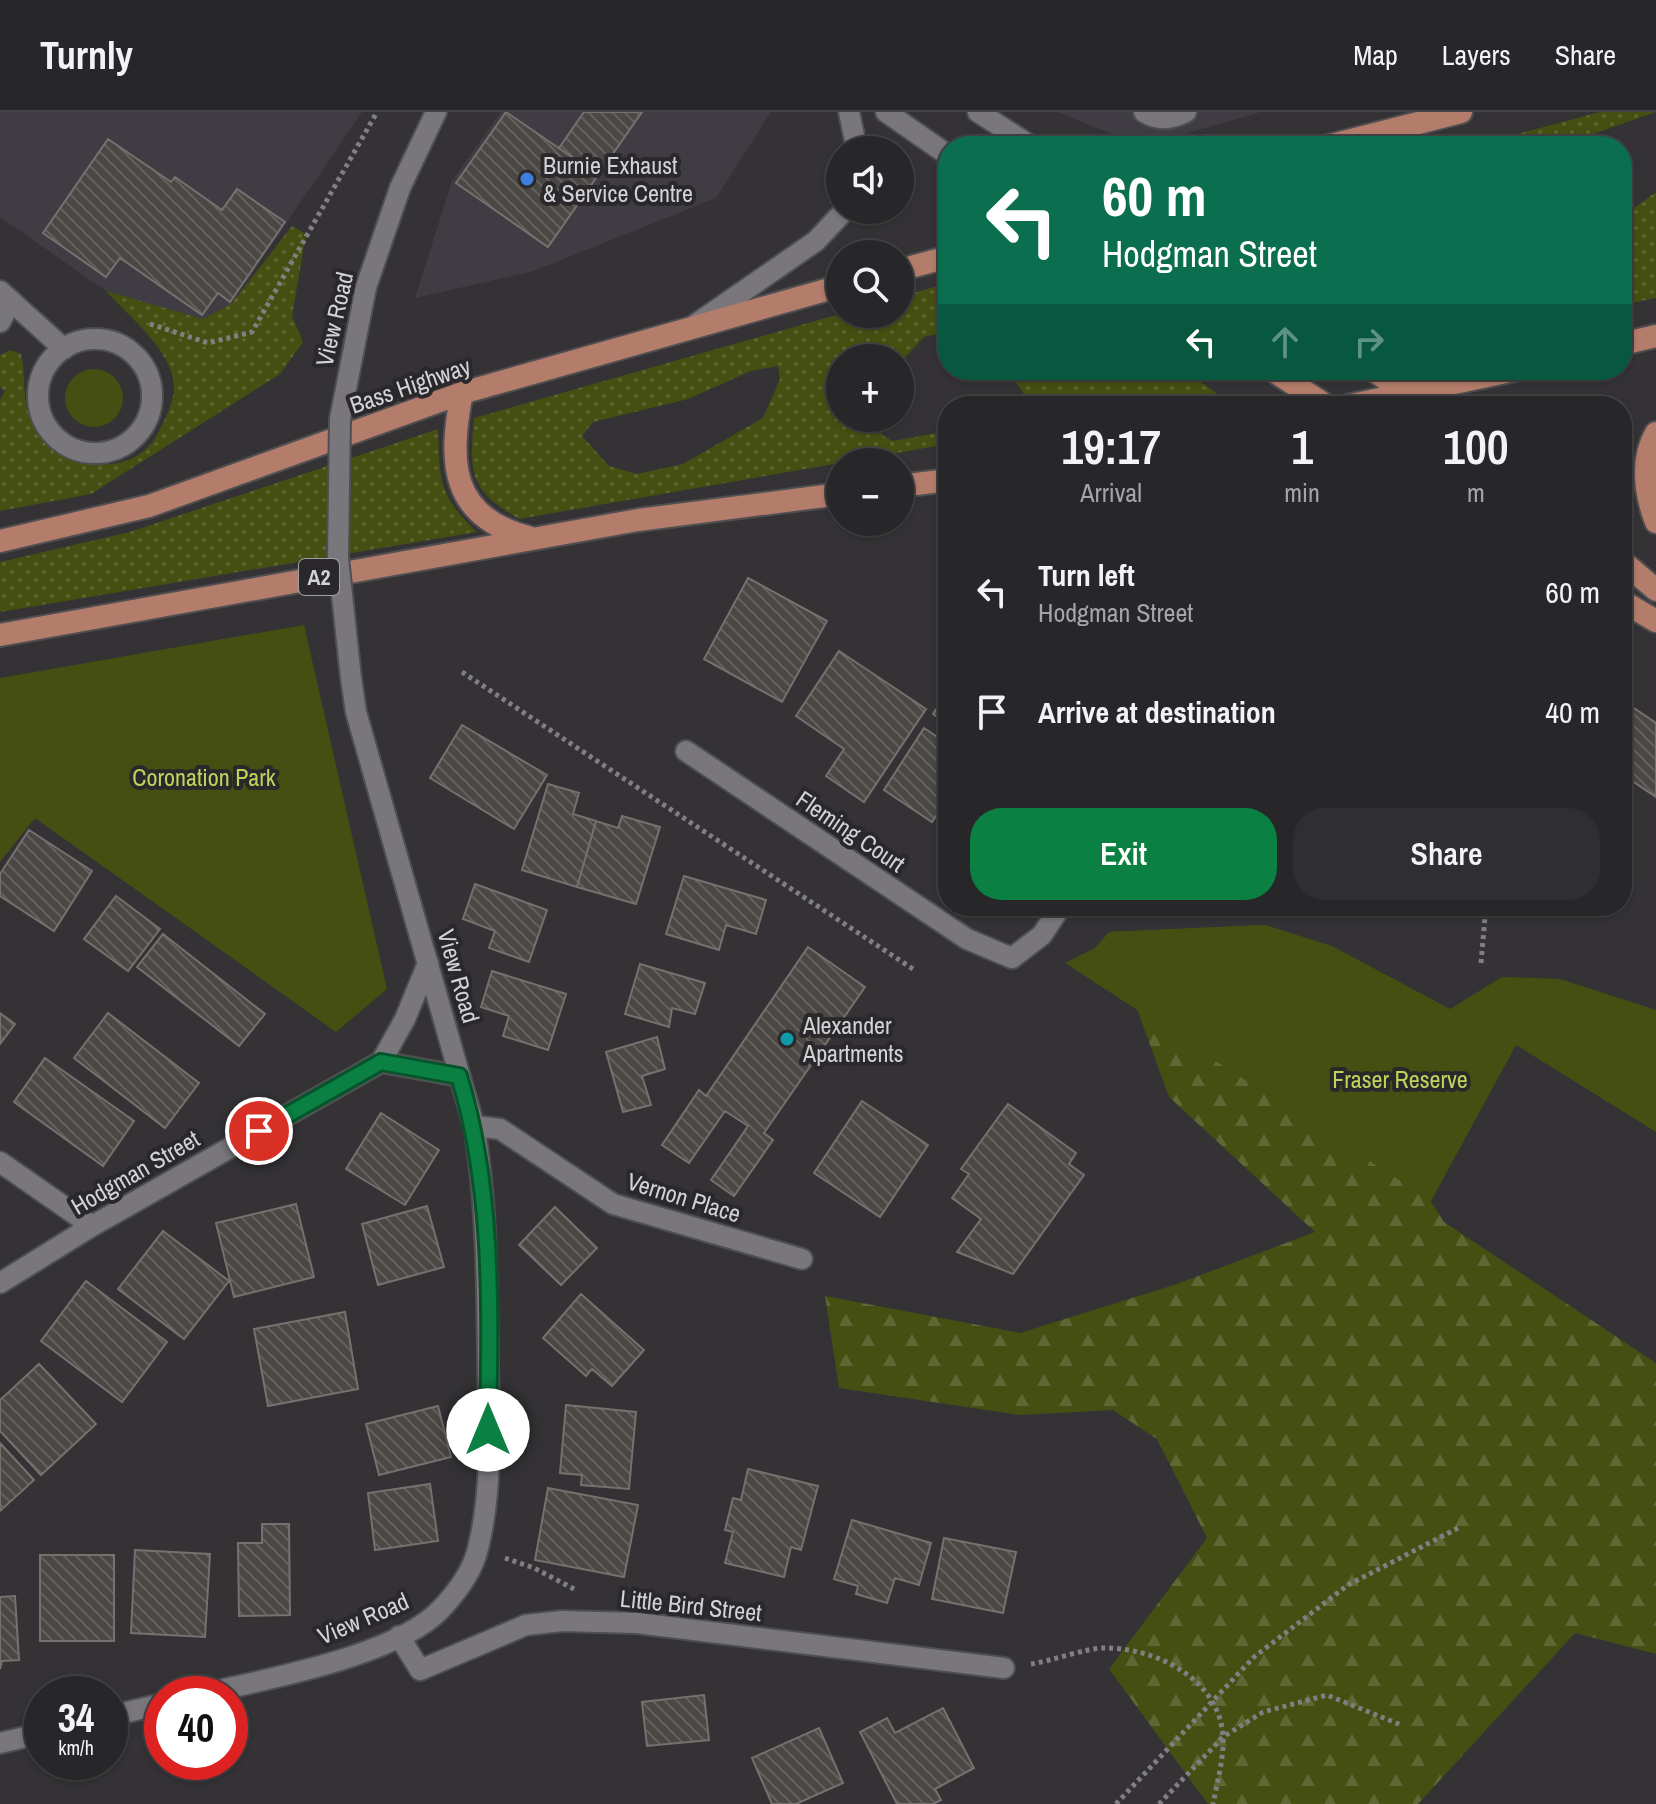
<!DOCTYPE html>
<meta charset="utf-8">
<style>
:root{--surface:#272628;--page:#2f2e30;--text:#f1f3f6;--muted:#a4a5a8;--line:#434345;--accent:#0b8043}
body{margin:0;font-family:"Archivo Narrow",sans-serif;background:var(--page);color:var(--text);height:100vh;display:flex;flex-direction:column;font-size:30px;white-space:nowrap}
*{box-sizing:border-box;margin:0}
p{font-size:26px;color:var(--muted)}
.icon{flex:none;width:44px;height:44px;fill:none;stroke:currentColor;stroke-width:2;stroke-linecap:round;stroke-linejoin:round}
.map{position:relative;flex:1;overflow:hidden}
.drawer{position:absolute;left:938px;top:284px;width:694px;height:520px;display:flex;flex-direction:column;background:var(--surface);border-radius:32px;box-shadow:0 2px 6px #0004,0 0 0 2px var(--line)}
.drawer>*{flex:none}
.banner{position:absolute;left:938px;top:24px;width:694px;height:244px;border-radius:32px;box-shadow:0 2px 6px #0004,0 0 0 2px var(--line);background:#0b6e4f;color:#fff;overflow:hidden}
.tools{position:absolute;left:826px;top:24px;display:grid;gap:16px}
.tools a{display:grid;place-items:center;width:88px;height:88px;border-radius:50%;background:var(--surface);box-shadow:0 2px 6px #0004,0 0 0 2px var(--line);font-size:40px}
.speed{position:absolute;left:24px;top:1564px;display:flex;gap:16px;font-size:40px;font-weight:700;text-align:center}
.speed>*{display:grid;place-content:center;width:104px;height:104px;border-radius:50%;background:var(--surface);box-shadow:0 2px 6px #0004,0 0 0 2px var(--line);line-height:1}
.speed small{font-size:20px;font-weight:400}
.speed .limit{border:12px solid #d22;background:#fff;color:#111}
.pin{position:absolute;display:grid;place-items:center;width:68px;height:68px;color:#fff;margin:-34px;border:4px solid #fff;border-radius:50%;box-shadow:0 2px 8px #0007}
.me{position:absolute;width:88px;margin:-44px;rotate:0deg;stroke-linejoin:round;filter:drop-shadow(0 0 6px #0008)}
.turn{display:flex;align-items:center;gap:28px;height:168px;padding:0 32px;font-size:36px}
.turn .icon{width:104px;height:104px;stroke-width:2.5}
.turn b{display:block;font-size:56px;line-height:68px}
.lanes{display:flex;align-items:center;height:76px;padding:0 32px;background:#0003;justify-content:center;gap:40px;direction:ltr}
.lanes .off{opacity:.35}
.eta{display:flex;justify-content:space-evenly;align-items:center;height:136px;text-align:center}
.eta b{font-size:48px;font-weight:600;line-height:56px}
.primary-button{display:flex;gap:16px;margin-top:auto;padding:16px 32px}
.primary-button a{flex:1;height:92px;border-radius:32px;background:var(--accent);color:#fff;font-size:32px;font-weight:600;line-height:92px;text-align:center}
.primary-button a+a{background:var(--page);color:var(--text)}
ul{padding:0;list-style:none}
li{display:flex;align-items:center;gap:24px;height:120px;padding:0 32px}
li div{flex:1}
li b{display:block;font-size:30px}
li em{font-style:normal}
header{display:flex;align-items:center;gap:48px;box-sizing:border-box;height:112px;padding:0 40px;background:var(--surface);border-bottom:2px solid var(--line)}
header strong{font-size:38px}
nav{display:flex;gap:44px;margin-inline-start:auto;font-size:28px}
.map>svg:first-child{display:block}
.built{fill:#403c44}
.grass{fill:url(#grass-dots);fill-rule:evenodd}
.forest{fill:url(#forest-firs)}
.green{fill:#454f12}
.building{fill:url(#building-back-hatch);stroke:#75716e;stroke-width:2}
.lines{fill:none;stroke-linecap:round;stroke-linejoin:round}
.service-casing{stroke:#4f4e50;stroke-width:24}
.minor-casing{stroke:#4f4e50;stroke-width:24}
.tertiary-casing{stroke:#4f4e50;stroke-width:24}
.trunk-casing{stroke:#4f4e50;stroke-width:26}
.path{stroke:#817f82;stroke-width:5;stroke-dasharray:4 4;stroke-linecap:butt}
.service{stroke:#79777b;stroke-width:20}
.minor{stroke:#79777b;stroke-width:20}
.tertiary{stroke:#79777b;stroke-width:20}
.trunk{stroke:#b47c6a;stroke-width:22}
.tertiary-bridge-casing{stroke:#4f4e50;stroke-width:24;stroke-linecap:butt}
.tertiary-bridge{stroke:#79777b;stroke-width:20}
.route-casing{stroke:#07532c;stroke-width:20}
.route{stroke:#0b8043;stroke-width:14}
.shop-dot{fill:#3f7fe0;stroke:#2a282b;stroke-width:3}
.culture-dot{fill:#0f9aa8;stroke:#2a282b;stroke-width:3}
.labels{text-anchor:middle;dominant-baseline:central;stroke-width:8;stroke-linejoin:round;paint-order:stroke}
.shield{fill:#2a282b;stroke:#a09fa1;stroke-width:2}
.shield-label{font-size:22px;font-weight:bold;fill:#d3d2d4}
.poi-label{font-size:24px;fill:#d3d2d4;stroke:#2a282b;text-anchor:start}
.street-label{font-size:24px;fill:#d3d2d4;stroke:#2a282b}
.park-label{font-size:24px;fill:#bdd55b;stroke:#2a282b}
</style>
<header>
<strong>Turnly</strong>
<nav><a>Map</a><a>Layers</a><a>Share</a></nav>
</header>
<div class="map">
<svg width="1656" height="1692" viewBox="0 0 1656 1692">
<defs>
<pattern id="grass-dots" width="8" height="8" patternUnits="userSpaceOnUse" patternTransform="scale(2)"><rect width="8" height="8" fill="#454f12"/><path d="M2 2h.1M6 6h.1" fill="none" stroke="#5f6734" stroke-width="1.8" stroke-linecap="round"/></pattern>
<pattern id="forest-firs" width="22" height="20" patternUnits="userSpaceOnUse" patternTransform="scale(2)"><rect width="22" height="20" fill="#454f12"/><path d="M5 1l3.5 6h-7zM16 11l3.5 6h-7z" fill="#5f6734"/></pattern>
<pattern id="building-back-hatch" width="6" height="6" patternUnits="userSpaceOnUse" patternTransform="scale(2)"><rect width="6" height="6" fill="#4a4744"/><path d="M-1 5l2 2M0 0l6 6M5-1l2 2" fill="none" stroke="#63615e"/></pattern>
</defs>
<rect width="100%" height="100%" fill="#343235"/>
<path class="built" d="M0 0H362L231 192 203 207 106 179 0 105Z
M501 0H771L716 86 534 159 415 186 452 69Z
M1057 0H1261L1142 34Z"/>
<path class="grass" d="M1600 0H1656L1558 34H1473Z
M1656 80V186L1622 193V105Z
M292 114 306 122 292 204 303 230 280 262 91 382 0 399V288L5 279 0 275V243L10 238 21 242C27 268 20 295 37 318 60 352 118 367 149 334 155 329 158 319 162 313 168 302 175 284 174 272 171 237 128 204 106 179L203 207 231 192Z
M948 171V219L924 225 900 251V246H840V306H874L882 323 893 329 948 319V332L519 407C469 378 469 361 474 306L840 202H900V185ZM778 254 780 267 763 306 683 352 637 362 609 354 582 324 593 310 688 287 751 259Z
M1007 258H1185L1220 284 1161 294H1025L1023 280Z
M438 317C440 369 438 383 477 420L0 500V450L130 420Z"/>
<path class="forest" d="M1265 813 1369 993 1444 1110 1656 1251V1542L1575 1521 1418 1692H1208L1109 1557 1207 1426 1157 1327 1113 1298 1020 1303 839 1276 825 1184 1020 1221 1177 1172 1315 1120 1169 985 1109 820Z"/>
<path class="green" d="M65 286a29 29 0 1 1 58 0a29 29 0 1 1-58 0Z
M304 513 387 877 336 920 35 706 0 750V566Z
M1265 813 1332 834 1450 897 1502 865 1560 867 1656 898V1020L1516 933 1431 1089 1065 851 1095 836 1109 820Z"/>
<path class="building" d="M506 0 598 63 548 135 456 71Z
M584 0H642L598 63 559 36Z
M108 27 171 70 175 65 222 98 237 77 285 110 230 190 218 181 202 203 120 146 106 165 43 121Z
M748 466 827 509 782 590 704 547Z
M839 539 926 597 864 690 826 664 844 637 796 604Z
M948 579V612L933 602Z
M1622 588 1656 611V685L1629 667 1622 678Z
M462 613 547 663 514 717 430 666Z
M924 616 948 632V686L932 710 884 678Z
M548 672 579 681 573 702 596 709 577 775 522 758Z
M622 704 660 715 636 792 577 775 596 709 618 716Z
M29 718 92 759 54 819 0 784V762Z
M684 764 766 788 756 822 726 813 719 838 666 822Z
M475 772 547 798 529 850 489 836 495 819 463 807Z
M116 784 160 817 128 859 84 827Z
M163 822 265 902 239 934 137 855Z
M808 835 865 875 764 1021 773 1028 734 1084 711 1068 748 1014 725 999 689 1051 662 1033 699 978 706 984Z
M640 852 705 871 695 902 672 896 669 915 625 902Z
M492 859 566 882 548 938 503 924 509 904 481 895Z
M0 901 15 912 0 932Z
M108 901 199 971 165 1016 74 946Z
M657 925 665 957 642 964 651 993 623 1000 606 940Z
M45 946 134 1009 103 1054 14 990Z
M862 989 928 1033 880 1105 814 1061Z
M1008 992 1076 1041 1069 1052 1084 1063 1013 1162 957 1140 981 1107 952 1086 969 1062 961 1057Z
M381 1001 439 1038 405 1093 346 1057Z
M296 1092 314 1165 234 1185 216 1111Z
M427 1094 444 1155 378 1173 362 1112Z
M555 1095 597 1136 561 1173 519 1133Z
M163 1119 229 1169 184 1227 118 1177Z
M86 1169 167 1230 122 1290 41 1229Z
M581 1182 644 1238 612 1274 592 1257 586 1264 543 1226Z
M345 1200 358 1277 268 1294 254 1217Z
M39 1252 96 1312 41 1363 0 1319V1288Z
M566 1293 636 1300 629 1377 581 1373 582 1363 560 1361Z
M438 1294 451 1345 379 1363 366 1312Z
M0 1331 34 1368 0 1399Z
M748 1357 818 1374 801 1438 791 1435 784 1465 725 1451 733 1420 725 1418 733 1386 741 1388Z
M430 1372 438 1429 375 1438 368 1381Z
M548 1376 638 1393 624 1465 535 1448Z
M852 1408 931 1431 919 1473 895 1466 887 1491 856 1482 858 1474 834 1467Z
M262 1412H289L290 1503 239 1504 238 1431H262Z
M944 1426 1016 1440 1003 1501 932 1487Z
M135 1438 210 1442 205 1525 131 1521Z
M40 1443H114V1529H40Z
M15 1484 19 1548 2 1549 0 1557V1485Z
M704 1583 709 1628 647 1634 642 1590Z
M943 1596 974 1656 935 1677 941 1688 933 1692H897L860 1620 887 1606 895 1621Z
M819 1616 843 1671 796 1692H772L752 1646Z"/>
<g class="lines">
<defs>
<path id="service" d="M1144 0C1158 9 1171 8 1186 0
M0 210 11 189"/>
<path id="minor" d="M686 639 967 827 1012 846 1042 823 1061 794
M381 950 459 964
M474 1014 500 1017 613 1092 802 1147
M0 1050 92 1114
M0 1171 92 1114 381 950 405 907 428 851
M399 1524 420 1558 526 1513 562 1509 637 1511 1004 1556"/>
<path id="tertiary" d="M849 0 857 38
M886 0 948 43
M978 0 1031 34
M366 175 400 76 436 0
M0 179 64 237
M696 212 816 129 845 98
M38 284a57 57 0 1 1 114 0a57 57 0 1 1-114 0Z
M203 1582C266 1567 397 1544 441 1497 456 1481 473 1459 478 1436 493 1377 489 1310 488 1249 487 1171 487 1091 474 1014L356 600 351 566
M110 1604 162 1592
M0 1631 42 1621"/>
<path id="trunk" d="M1328 34 1461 0
M900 158 948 145
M1622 232 1656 224
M1272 258 1327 294
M1373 258 1415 287
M462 281C448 349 450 405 528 425
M1347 294 1515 258
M1656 321C1640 349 1645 381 1656 410
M900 374 948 368
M0 429 149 394 462 281 840 174
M1622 449 1656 478
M1622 489 1656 509
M0 523 638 408 840 382"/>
</defs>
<use href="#service" class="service-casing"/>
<use href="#minor" class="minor-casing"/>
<use href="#tertiary" class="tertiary-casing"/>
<use href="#trunk" class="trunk-casing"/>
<path class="path" d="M150 212 208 231 252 220 377 0
M462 560 916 859
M1481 851 1486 794
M505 1446 534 1456 576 1478
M1031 1552C1051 1549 1087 1536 1103 1536 1155 1535 1220 1567 1223 1625 1224 1646 1217 1671 1213 1692
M1116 1692 1254 1545 1348 1473 1458 1416
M1159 1692 1223 1625 1263 1600 1327 1583 1401 1613"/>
<use href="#service" class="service"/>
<use href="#minor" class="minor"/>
<use href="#tertiary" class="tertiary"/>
<use href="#trunk" class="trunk"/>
<defs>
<path id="tertiary-bridge" d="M351 566 338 446 340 307 366 175"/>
</defs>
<use href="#tertiary-bridge" class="tertiary-bridge-casing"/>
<use href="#tertiary-bridge" class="tertiary-bridge"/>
</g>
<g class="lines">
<defs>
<path id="route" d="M259 1019 381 950 459 964C494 1077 490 1200 488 1318"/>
</defs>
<use href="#route" class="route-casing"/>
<use href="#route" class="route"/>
</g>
<circle class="shop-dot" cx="527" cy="67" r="8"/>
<circle class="culture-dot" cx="787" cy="927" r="8"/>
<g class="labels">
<rect class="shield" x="299" y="447" width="40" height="36" rx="6"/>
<g class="shield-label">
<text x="319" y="465">A2</text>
</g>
<g class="poi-label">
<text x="543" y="53">Burnie Exhaust<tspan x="543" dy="28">&amp; Service Centre</tspan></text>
<text x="803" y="913">Alexander<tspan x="803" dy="28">Apartments</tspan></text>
</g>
<g class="street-label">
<text transform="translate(334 207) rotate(-77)">View Road</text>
<text transform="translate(410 273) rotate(-19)">Bass Highway</text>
<text transform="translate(851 719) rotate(34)">Fleming Court</text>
<text transform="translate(459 864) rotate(74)">View Road</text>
<text transform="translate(135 1060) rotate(-30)">Hodgman Street</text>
<text transform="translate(684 1085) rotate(17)">Vernon Place</text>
<text transform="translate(691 1493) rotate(6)">Little Bird Street</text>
<text transform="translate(363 1506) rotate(-23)">View Road</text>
</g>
<g class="park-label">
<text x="204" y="665">Coronation Park</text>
<text x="1400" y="967">Fraser Reserve</text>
</g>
</g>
</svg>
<div class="tools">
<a><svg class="icon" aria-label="sound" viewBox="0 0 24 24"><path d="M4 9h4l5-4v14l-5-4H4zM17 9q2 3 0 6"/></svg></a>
<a><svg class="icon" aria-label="search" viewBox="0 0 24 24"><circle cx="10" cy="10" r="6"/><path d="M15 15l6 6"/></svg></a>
<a>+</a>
<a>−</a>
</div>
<div class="speed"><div>34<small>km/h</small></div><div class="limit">40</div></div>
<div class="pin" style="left:259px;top:1019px;background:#d93025"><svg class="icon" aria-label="arrive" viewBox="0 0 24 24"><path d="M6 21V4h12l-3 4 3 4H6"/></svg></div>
<svg class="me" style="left:488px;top:1318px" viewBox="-20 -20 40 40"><circle r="19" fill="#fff"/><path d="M0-13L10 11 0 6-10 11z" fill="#0b8043"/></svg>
<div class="banner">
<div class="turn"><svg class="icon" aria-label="left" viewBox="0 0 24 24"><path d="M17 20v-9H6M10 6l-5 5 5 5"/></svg><div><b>60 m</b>Hodgman Street</div></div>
<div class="lanes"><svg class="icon" aria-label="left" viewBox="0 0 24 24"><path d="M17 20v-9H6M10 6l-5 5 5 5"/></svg><svg class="icon off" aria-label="ahead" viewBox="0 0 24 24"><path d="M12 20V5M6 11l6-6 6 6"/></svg><svg class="icon off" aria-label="right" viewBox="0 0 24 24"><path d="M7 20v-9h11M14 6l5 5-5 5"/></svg></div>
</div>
<section class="drawer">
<div class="eta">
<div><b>19:17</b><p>Arrival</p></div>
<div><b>1</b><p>min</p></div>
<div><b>100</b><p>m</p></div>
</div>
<ul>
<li><svg class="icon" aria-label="left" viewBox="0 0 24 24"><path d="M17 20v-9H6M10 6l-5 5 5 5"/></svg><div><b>Turn left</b><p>Hodgman Street</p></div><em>60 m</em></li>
<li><svg class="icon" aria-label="arrive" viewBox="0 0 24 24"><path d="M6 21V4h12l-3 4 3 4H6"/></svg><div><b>Arrive at destination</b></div><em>40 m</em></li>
</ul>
<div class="primary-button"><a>Exit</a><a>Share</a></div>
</section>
</div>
